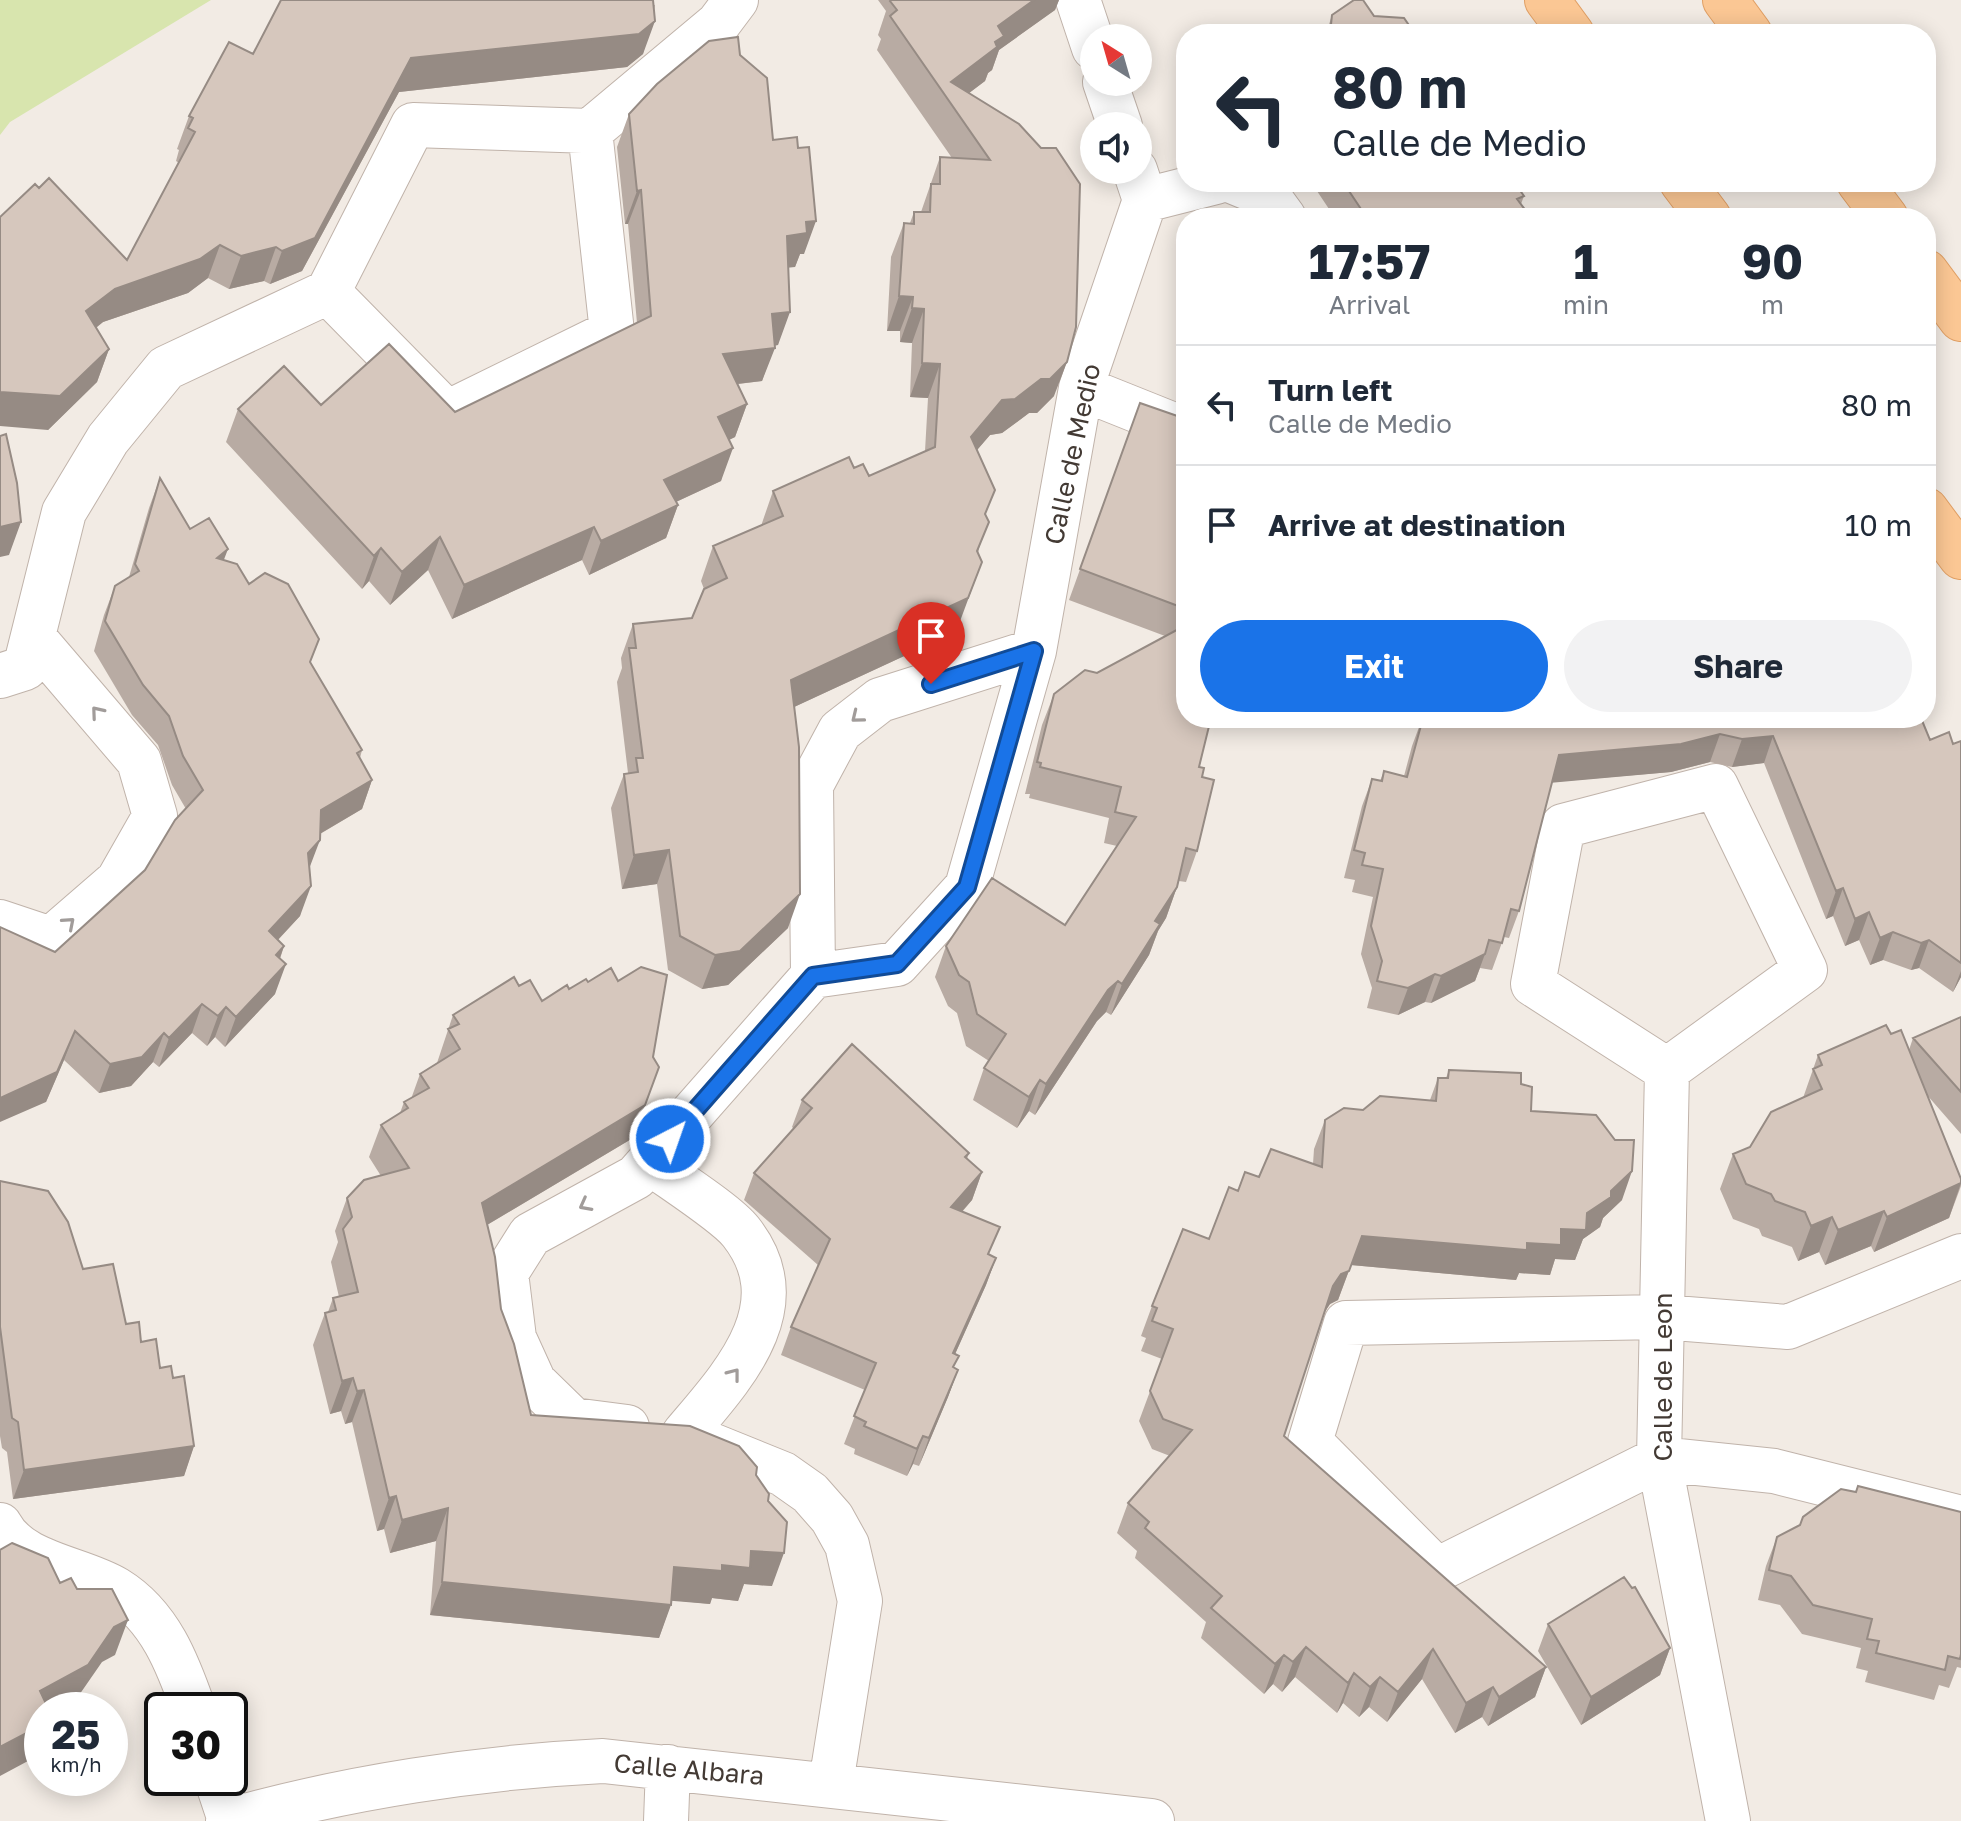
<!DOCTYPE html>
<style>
:root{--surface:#fff;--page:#f2f2f3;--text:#1f2937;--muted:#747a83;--line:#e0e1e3;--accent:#1a73e8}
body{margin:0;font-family:"Golos Text",sans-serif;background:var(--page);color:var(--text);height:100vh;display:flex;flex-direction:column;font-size:30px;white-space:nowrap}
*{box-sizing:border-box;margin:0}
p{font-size:26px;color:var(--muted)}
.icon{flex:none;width:44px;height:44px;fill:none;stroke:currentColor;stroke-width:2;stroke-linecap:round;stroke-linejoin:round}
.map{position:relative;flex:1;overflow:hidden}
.drawer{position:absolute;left:1176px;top:208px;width:760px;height:520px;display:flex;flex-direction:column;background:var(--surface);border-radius:32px;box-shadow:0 4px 20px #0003}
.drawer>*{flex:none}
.guide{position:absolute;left:1176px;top:24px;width:760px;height:168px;border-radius:32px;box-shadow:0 4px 20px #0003;background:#fff;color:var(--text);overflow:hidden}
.needle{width:52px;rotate:323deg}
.tools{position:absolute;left:1080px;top:24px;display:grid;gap:16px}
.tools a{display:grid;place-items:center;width:72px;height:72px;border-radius:50%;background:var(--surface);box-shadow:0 4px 20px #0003;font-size:40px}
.speed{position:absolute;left:24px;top:1692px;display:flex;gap:16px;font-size:40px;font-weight:700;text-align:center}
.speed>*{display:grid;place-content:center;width:104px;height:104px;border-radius:50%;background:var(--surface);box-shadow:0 4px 20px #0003;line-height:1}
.speed small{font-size:20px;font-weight:400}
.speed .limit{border:4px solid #111;border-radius:12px;background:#fff;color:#111}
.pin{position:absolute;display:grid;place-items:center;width:68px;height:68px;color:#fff;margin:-82px -34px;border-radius:50% 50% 50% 0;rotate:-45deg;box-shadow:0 0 8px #0007}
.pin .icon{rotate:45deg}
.me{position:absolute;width:88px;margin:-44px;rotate:41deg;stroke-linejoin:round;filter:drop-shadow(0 0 6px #0008)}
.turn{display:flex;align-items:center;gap:28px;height:168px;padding:0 24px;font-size:36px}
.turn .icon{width:104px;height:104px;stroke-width:2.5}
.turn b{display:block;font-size:56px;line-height:68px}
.eta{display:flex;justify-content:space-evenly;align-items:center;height:136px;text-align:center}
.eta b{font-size:48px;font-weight:700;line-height:56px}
.cta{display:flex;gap:16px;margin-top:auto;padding:16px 24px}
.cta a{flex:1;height:92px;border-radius:48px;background:var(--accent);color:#fff;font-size:32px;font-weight:700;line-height:92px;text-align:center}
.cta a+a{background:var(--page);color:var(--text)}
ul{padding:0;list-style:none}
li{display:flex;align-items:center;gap:24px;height:120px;padding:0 24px;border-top:2px solid var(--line)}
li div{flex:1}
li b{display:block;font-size:30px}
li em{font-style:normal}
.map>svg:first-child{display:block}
.green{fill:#d8e5ae}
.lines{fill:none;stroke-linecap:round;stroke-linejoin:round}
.minor-casing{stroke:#c0b3aa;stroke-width:46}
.major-casing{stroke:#e09f64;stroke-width:46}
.minor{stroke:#fff;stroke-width:44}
.major{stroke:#fbc794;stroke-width:44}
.wall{fill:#b8aba3}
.shaded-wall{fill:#968b84}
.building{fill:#d6c7bd;stroke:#968b84;stroke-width:2}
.oneway{stroke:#a19c9a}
.route-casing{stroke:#114b97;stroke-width:20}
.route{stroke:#1a73e8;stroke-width:14}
.labels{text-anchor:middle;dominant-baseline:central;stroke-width:7;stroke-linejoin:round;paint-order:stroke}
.street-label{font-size:26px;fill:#433a34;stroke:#fff}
</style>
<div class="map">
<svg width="1961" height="1821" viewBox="0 0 1961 1821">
<rect width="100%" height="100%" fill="#f2ebe4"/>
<path class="green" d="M0 0H211L10 122 0 135Z"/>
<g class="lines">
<defs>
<path id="minor" d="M1078 0 1094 48
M1105 82 1120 126
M1234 182 1268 196 1284 218
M1145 200 1216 182
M328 292 447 413 612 332 590 131
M1081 388 1186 430
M0 676 25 668 64 512 108 439 166 368 328 292 413 125 590 131 718 24 736 0
M1716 786 1805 970 1667 1070 1533 984 1563 826Z
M0 922 51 939 118 881 155 816 139 761 33 637
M813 976 811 785 840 731 880 700 1034 651
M1667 1070 1659 1459 1728 1821
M649 1162C672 1179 726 1213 741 1232 800 1307 731 1378 684 1434
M1961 1256 1788 1327 1662 1317 1346 1323 1310 1442 1437 1570 1659 1459 1774 1471 1961 1518
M627 1427 573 1420 534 1382 514 1338 506 1273 530 1235 636 1177 813 976 897 964 967 887 1034 651 1081 388 1145 200 1135 170
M694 1438 783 1474 810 1493 832 1518 847 1545 860 1601 831 1783
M0 1525C20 1564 82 1568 116 1589 160 1616 178 1664 194 1710
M216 1778 230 1820
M228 1821C347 1787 480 1767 603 1761L1152 1821
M666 1821 668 1767"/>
<path id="major" d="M1547 0 1572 34
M1725 0 1750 34
M1682 182 1709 218
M1859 182 1886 218
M1926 272 1961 319
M1926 510 1961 557"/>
</defs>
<use href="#minor" class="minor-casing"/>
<use href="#major" class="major-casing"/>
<use href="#minor" class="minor"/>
<use href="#major" class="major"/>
</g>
<path class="wall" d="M878 0H1059L1055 10 999 50 992 70 988 73 985 81 969 93 1019 124 1054 396 1037 413H1029L1002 433 990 435 977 450 986 515 978 553 956 632 794 707 788 928 728 985 702 989 668 970 657 884 622 889 611 808 624 774 628 773 617 682 622 668 621 658 633 624 692 618 704 589 701 581 713 546 761 526 773 491 854 468 869 476 925 451 928 398 910 397 912 343 900 342V331H887L891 257 904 223H910L914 212H921L940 157 952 158 877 50 881 39 878 35 886 11Z
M655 5 643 54 627 67 399 92 302 271 270 284 264 281 229 289 208 278 188 293 103 322 96 328 109 349 97 382 48 430 39 188 127 260 179 163 176 161 179 150 177 149 189 116 253 54Z
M1332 15 1374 16 1415 34H1326Z
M740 55 773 140 804 254H800L795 267H788L778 345 774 346 762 381 738 384 747 404 735 437 729 440 721 481 676 502 678 505 666 538 589 575 582 560 452 619 428 570 390 605 369 581 362 589 226 442 238 409 321 405 455 412 637 323 628 224H625L617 147 629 114Z
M1311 182H1514L1524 196 1521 204 1529 215 1528 218H1335Z
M1140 403 1186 419V718L1202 777 1197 851 1186 882 1179 881 1166 918 1158 931 1149 955 1111 1015 1106 1012 1097 1021 1035 1115 1029 1111 1017 1128 973 1100 984 1068 989 1061 966 1046 957 1013 948 1006 935 977 946 946 1065 925 1117 846 1104 843 1109 818 1029 798 1030 794H1025L1042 725 1054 694 1097 673 1165 636 1069 600Z
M160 478 190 529 249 584 310 664 362 750 360 758 372 780 362 809 320 834 309 868 300 916 278 940 284 946 280 959 275 994 225 1047 215 1037 207 1046 192 1033 159 1067 153 1062 131 1086 99 1093 64 1060 46 1102 55 952 145 870 186 809 172 785 158 745 132 715 94 651 104 615 115 586 129 577 149 508Z
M1422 719 1930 740 1953 744 1961 741V977L1953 992 1919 968 1911 970 1883 960 1870 965 1859 940 1845 946 1833 916 1826 919 1764 763 1732 767 1710 762 1671 772 1552 782 1519 911 1509 938 1504 937 1492 970 1480 968 1475 981 1431 1003 1425 1002 1398 1015 1367 1008 1372 988 1361 954 1373 897 1352 892 1355 880 1344 878 1362 806 1372 779 1380 781 1384 771 1404 776 1412 746Z
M519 986 542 1001 633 1138 487 1225 501 1309 531 1415 756 1475 768 1501 772 1586 744 1584 738 1601 712 1598 710 1604 672 1600 659 1638 430 1615 436 1541 390 1553 384 1529 377 1531 352 1422 345 1424 341 1411 330 1414 313 1345 325 1313 328 1312 333 1298 339 1297 331 1262 338 1242 335 1231 347 1198 381 1176 369 1157 381 1125 400 1113 404 1102 411 1099 420 1074 437 1063 453 1015Z
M1961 1017V1134L1927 1095 1961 1179V1186L1949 1218 1874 1252 1871 1246 1825 1265 1819 1252 1798 1261 1792 1247 1762 1236 1759 1229 1733 1219 1720 1189 1733 1154 1750 1147 1803 1098 1818 1055 1891 1034 1909 1050 1913 1038Z
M1449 1070 1521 1084 1531 1111 1622 1200 1603 1218 1600 1227 1583 1239 1575 1260 1555 1259 1550 1275 1519 1273 1516 1280 1351 1265 1338 1300 1330 1304 1324 1313 1284 1436 1546 1667 1535 1697 1488 1726 1482 1717 1455 1733 1422 1679 1387 1722 1369 1707 1359 1717 1343 1703 1337 1713 1295 1677 1282 1692 1273 1684 1264 1694 1201 1638 1206 1622 1135 1558 1137 1551 1117 1533 1128 1503 1170 1456 1152 1449 1139 1421 1162 1359 1141 1351 1146 1338 1141 1336 1152 1306 1209 1239 1238 1190 1259 1177 1313 1164 1314 1149 1325 1120 1363 1110 1430 1100 1438 1078H1446Z
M802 1100 969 1153 967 1159 982 1172 972 1200 962 1212 989 1255 996 1258 986 1285 955 1354 954 1368 958 1370 948 1397 919 1466 913 1464 907 1476 854 1454 855 1449 844 1444 865 1390 781 1355 791 1327 818 1265 744 1200 754 1173 794 1129 792 1127Z
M0 1181 83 1269 141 1342 160 1368 173 1378 194 1446 184 1476 13 1499 7 1452 2 1448 0 1436Z
M1961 1512V1668L1957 1667 1949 1688 1939 1685 1934 1700 1865 1682 1868 1671 1856 1668 1861 1648 1802 1634 1780 1605 1758 1600 1766 1566 1777 1537Z
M1548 1624 1670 1648 1660 1675 1581 1725 1538 1651Z"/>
<path class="shaded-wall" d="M1034 0H1059L1055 10 999 50 992 70 988 73 985 81 952 106 951 82 998 26Z
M655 21 643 54 627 67 399 92 302 271 270 284 282 251 411 58Z
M641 190 628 224H625L637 191Z
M816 221 804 254H800L795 267 775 269 787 236 806 222Z
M220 245 208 278 188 293 103 322 74 345 86 311 115 289Z
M276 247 264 281 229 289 241 256Z
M899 296 913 297 900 331H887Z
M912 308 924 309 912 343 900 342Z
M790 312 778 345 760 347 772 314Z
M775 348 762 381 711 387 723 354Z
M109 349 97 382 48 430 0 426V392Z
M1067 362 1054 396 1037 413H1029L1002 433 990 435 959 471 971 437 1002 400 1041 379Z
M922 363 940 364 928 398 910 397Z
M747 404 735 437 706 451 718 417Z
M733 448 721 481 652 513 664 480Z
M678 505 666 538 589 575 601 541Z
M21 522 9 555 0 557V527Z
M594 527 582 560 452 619 464 585Z
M440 537 428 570 390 605 402 572Z
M381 548 369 581 362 589 374 556Z
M228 549 217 578V558Z
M982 562 956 632 779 714 791 680Z
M1720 734 1710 762 1671 772 1549 783 1559 755Z
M1773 736 1764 763 1732 767 1742 739Z
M372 780 362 809 311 839 321 810Z
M320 840 309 869 308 853Z
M669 850 657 884 622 889 634 855Z
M311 886 300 916 258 961 269 931Z
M1177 887 1166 918 1158 931 1149 955 1111 1015 1122 984 1155 921Z
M1843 888 1833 916 1826 919 1836 891Z
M800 894 788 928 728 985 702 989 715 955Z
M1869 912 1859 940 1845 946 1855 919Z
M1893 932 1883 960 1870 965 1880 938Z
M1929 940 1919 968 1911 970 1921 943Z
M284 946 274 975 276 955Z
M1485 954 1475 981 1431 1003 1441 976Z
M286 964 275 994 225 1047 236 1017Z
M1961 971V977L1953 992Z
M1435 974 1425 1002 1398 1015 1408 988Z
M1118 981 1106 1012 1097 1021 1035 1115 1046 1084 1108 990Z
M202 1004 192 1033 159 1067 169 1038Z
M226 1007 215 1037 207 1046 218 1016Z
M75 1031 64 1060 46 1102 0 1122V1098Z
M164 1033 153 1062 131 1086 99 1093 110 1064Z
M659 1067 633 1138 470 1235 482 1203Z
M1040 1080 1029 1111 1017 1128 1029 1097Z
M1632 1171 1622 1200 1603 1218 1600 1227 1583 1239 1575 1260 1555 1259 1550 1275 1519 1273 1516 1280 1351 1265 1338 1300 1330 1304 1322 1316 1333 1286 1362 1236 1527 1243 1561 1229 1587 1213Z
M982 1172 972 1200 941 1235 951 1207Z
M1961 1183 1949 1218 1874 1252 1887 1217Z
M1884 1211 1871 1246 1825 1265 1838 1230Z
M1832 1217 1819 1252 1798 1261 1811 1226Z
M996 1258 986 1285 943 1381 953 1353Z
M958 1370 948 1397 919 1466 929 1438Z
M353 1378 341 1411 330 1414 342 1381Z
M364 1390 352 1422 345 1424 357 1391Z
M923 1436 913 1464 907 1476 917 1449Z
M194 1446 184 1476 13 1499 24 1470Z
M396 1496 384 1529 377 1531 389 1498Z
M448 1508 436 1541 390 1553 402 1520Z
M751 1551 784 1553 772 1586 744 1584 738 1601 712 1598 710 1604 662 1600 674 1567 722 1565Z
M442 1582 671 1605 659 1638 430 1615Z
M128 1620 115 1655 102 1662 75 1701 57 1710H42L40 1691 114 1627Z
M1306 1647 1295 1677 1282 1692 1293 1662Z
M1670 1648 1660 1675 1581 1725 1591 1697Z
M1433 1649 1422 1679 1387 1722 1398 1692Z
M1284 1655 1273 1684 1264 1694 1275 1664Z
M1546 1667 1535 1697 1488 1726 1499 1697Z
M1354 1673 1343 1703 1337 1713 1348 1683Z
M1380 1677 1369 1707 1359 1717 1370 1687Z
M1493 1687 1482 1717 1455 1733 1466 1703Z
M42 1725 41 1754 0 1776V1747Z"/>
<path class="building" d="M281 0H653L655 21 639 34 411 58 315 238 282 251 276 247 241 256 220 245 200 259 115 289 86 311 109 349 60 396 0 392V217L35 184 39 188 49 178 127 260 195 132 188 128 193 118 189 116 229 42 253 54Z
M891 0H1034L998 26 1004 36 995 42 997 47 951 82 1019 124 1041 148H1056L1080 184 1076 327 1067 362 1050 379H1041L1015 399 1002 400 971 437 995 490 985 514 989 522 977 551 982 562 968 598 791 680 799 747 800 894 740 951 715 955 680 936 669 850 634 855 624 774 638 772 636 758H643L629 648H636L633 624 692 618 704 589 727 578 713 546 783 516 773 491 849 457 854 468 863 464 869 476 935 447 940 364 922 363 924 309 912 308 913 297 899 296 904 223 914 224V212H930L931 184H940V157L990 160 890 16 897 10 890 1Z
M1354 0H1363L1374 16 1404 18 1415 34H1330L1332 15Z
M738 37 740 55 767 78 773 140 797 137 798 148 809 147 816 221 806 222 807 233 787 236 790 312 772 314 775 348 723 354 747 404 718 417 733 448 664 480 678 505 601 541 594 527 464 585 440 537 402 572 381 548 374 556 238 409 284 366 321 405 389 344 455 412 651 316 641 190 637 191 629 114 657 84 709 41Z
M1343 182H1514L1524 196 1517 199 1529 215 1525 218H1367Z
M1140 403 1186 419V609L1080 569Z
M6 434 17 483 21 522 0 527V436Z
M160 478 190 529 209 518 228 549 217 558 237 564 249 584 265 573 288 584 319 639 310 662 362 750 357 753 372 780 321 810 320 840 308 853 311 886 269 931 284 946 276 955 286 964 236 1017 226 1007 218 1016 202 1004 169 1038 164 1033 142 1057 110 1064 75 1031 57 1072 0 1098V927L55 952 145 870 175 820 203 790 183 756 169 716 143 685 105 621 115 586 139 571 135 564Z
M1186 625V718H1211L1199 767 1204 768 1202 777 1214 780 1197 851 1186 848 1177 887 1155 921 1160 924 1122 984 1118 981 1108 990 1046 1084 1040 1080 1029 1097 984 1068 1006 1034 977 1014 969 982 959 975 946 946 992 878 1065 925 1136 817 1115 812 1121 787 1040 767 1041 763 1037 762 1054 694 1085 670 1097 673Z
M1423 718H1921L1930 740 1949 732 1953 744 1961 741V963L1929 940 1921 943 1893 932 1880 938 1869 912 1855 919 1843 888 1836 891 1773 736 1742 739 1720 734 1681 744 1559 755 1519 911 1511 909 1502 943 1489 940 1485 954 1441 976 1435 974 1408 988 1377 981 1382 961 1371 926 1383 869 1362 865 1365 853 1354 850 1372 779 1382 781 1384 771 1407 777Z
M641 967 667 975 653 1057 659 1067 645 1105 482 1203 495 1257 501 1309 514 1344 531 1415 690 1426 739 1446 757 1467 756 1475 769 1494 768 1501 787 1522 784 1553 751 1551 750 1568 722 1565V1571L674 1567 671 1605 442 1582 448 1508 402 1520 396 1496 389 1498 364 1390 357 1391 353 1378 342 1381 325 1313 336 1310 333 1298 358 1292 343 1229 352 1217 347 1198 364 1180 409 1168 381 1125 408 1108 404 1102 429 1088 420 1074 460 1049 448 1029 459 1024 453 1015 514 977 519 986 530 980 542 1001 567 985 569 989 586 979 588 982 611 968 618 981Z
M1961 1017V1092L1913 1038Z
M1886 1025 1891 1034 1901 1030 1961 1179V1183L1887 1217 1884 1211 1838 1230 1832 1217 1811 1226 1805 1212 1775 1201 1771 1194 1746 1184 1733 1154 1750 1147 1771 1112 1822 1089 1813 1069 1822 1065 1818 1055Z
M852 1044 969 1153 965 1157 982 1172 951 1207 1000 1227 988 1254 996 1258 953 1353 959 1356 953 1367 958 1370 929 1438 923 1436 917 1449 864 1426 866 1422 854 1416 876 1363 791 1327 830 1239 754 1173 812 1108 802 1100Z
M1449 1070 1521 1073V1084L1532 1087 1531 1111 1596 1115 1615 1140H1634L1632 1171 1611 1191V1197L1587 1213 1586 1230 1561 1229V1245L1527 1243V1250L1362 1236 1349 1271 1341 1274 1333 1286 1284 1436 1546 1667 1499 1697 1493 1687 1466 1703 1433 1649 1398 1692 1380 1677 1370 1687 1354 1673 1348 1683 1306 1647 1293 1662 1284 1655 1275 1664 1211 1608 1222 1596 1145 1528 1149 1522 1128 1503 1192 1430 1163 1419 1150 1391 1173 1329 1152 1321 1157 1308 1152 1306 1183 1229 1209 1239 1229 1187 1238 1191 1245 1172 1259 1177 1271 1149 1322 1167 1325 1120 1344 1108 1363 1110 1380 1096 1436 1101 1438 1078H1448Z
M0 1181 48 1191 68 1222 83 1269 113 1264 126 1324 139 1322 141 1342 156 1339 160 1368 171 1366 173 1378 184 1376 194 1446 24 1470 18 1422 12 1418 0 1327Z
M1858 1486 1961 1512V1654L1960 1659 1948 1656 1945 1670 1876 1653 1879 1641 1867 1639 1872 1619 1813 1605 1791 1576 1769 1570 1777 1537 1800 1525 1803 1517 1841 1489 1856 1492Z
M12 1543 48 1558 60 1583 71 1578 77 1589H112L128 1620 114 1627 88 1665 40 1691 49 1710H42V1725L0 1747V1550Z
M1624 1577 1632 1588 1635 1587 1670 1648 1591 1697 1548 1624Z"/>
<defs><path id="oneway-chevron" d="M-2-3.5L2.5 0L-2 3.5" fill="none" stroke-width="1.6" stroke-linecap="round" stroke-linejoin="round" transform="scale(2)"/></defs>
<g class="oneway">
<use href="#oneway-chevron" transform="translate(97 712) rotate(-130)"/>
<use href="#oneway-chevron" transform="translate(857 717) rotate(141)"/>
<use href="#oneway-chevron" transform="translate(69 923) rotate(-41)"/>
<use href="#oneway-chevron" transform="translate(585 1205) rotate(152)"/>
<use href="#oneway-chevron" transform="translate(734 1374) rotate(-52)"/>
</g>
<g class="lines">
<defs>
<path id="route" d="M670 1139 813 976 897 964 967 887 1034 651 931 684"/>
</defs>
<use href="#route" class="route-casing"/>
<use href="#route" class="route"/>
</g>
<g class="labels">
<g class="street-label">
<text transform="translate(1072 454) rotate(-78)">Calle de Medio</text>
<text transform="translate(1662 1377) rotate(-90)">Calle de Leon</text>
<text transform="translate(689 1769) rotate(5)">Calle Albara</text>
</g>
</g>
</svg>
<div class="tools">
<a><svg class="needle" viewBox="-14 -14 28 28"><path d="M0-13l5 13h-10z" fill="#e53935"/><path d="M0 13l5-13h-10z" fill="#747a83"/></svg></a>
<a><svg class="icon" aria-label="sound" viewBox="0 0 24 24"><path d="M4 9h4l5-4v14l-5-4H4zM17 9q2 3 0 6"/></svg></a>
</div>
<div class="speed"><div>25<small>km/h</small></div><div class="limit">30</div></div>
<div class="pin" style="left:931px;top:684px;background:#d93025"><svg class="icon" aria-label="arrive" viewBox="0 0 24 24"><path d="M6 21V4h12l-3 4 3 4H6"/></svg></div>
<svg class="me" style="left:670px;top:1139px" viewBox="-20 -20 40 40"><circle r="17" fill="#1a73e8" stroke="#fff" stroke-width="3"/><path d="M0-11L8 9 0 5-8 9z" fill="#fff"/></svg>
<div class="guide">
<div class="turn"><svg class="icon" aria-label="left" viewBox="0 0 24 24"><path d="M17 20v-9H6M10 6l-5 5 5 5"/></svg><div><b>80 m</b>Calle de Medio</div></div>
</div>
<section class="drawer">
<div class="eta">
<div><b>17:57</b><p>Arrival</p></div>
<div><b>1</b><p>min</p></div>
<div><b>90</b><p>m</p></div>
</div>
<ul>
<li><svg class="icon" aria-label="left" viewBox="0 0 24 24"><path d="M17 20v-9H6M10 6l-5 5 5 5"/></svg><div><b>Turn left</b><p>Calle de Medio</p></div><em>80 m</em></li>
<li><svg class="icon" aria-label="arrive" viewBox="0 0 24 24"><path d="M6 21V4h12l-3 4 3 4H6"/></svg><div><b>Arrive at destination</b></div><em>10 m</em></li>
</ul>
<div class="cta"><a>Exit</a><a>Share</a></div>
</section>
</div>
